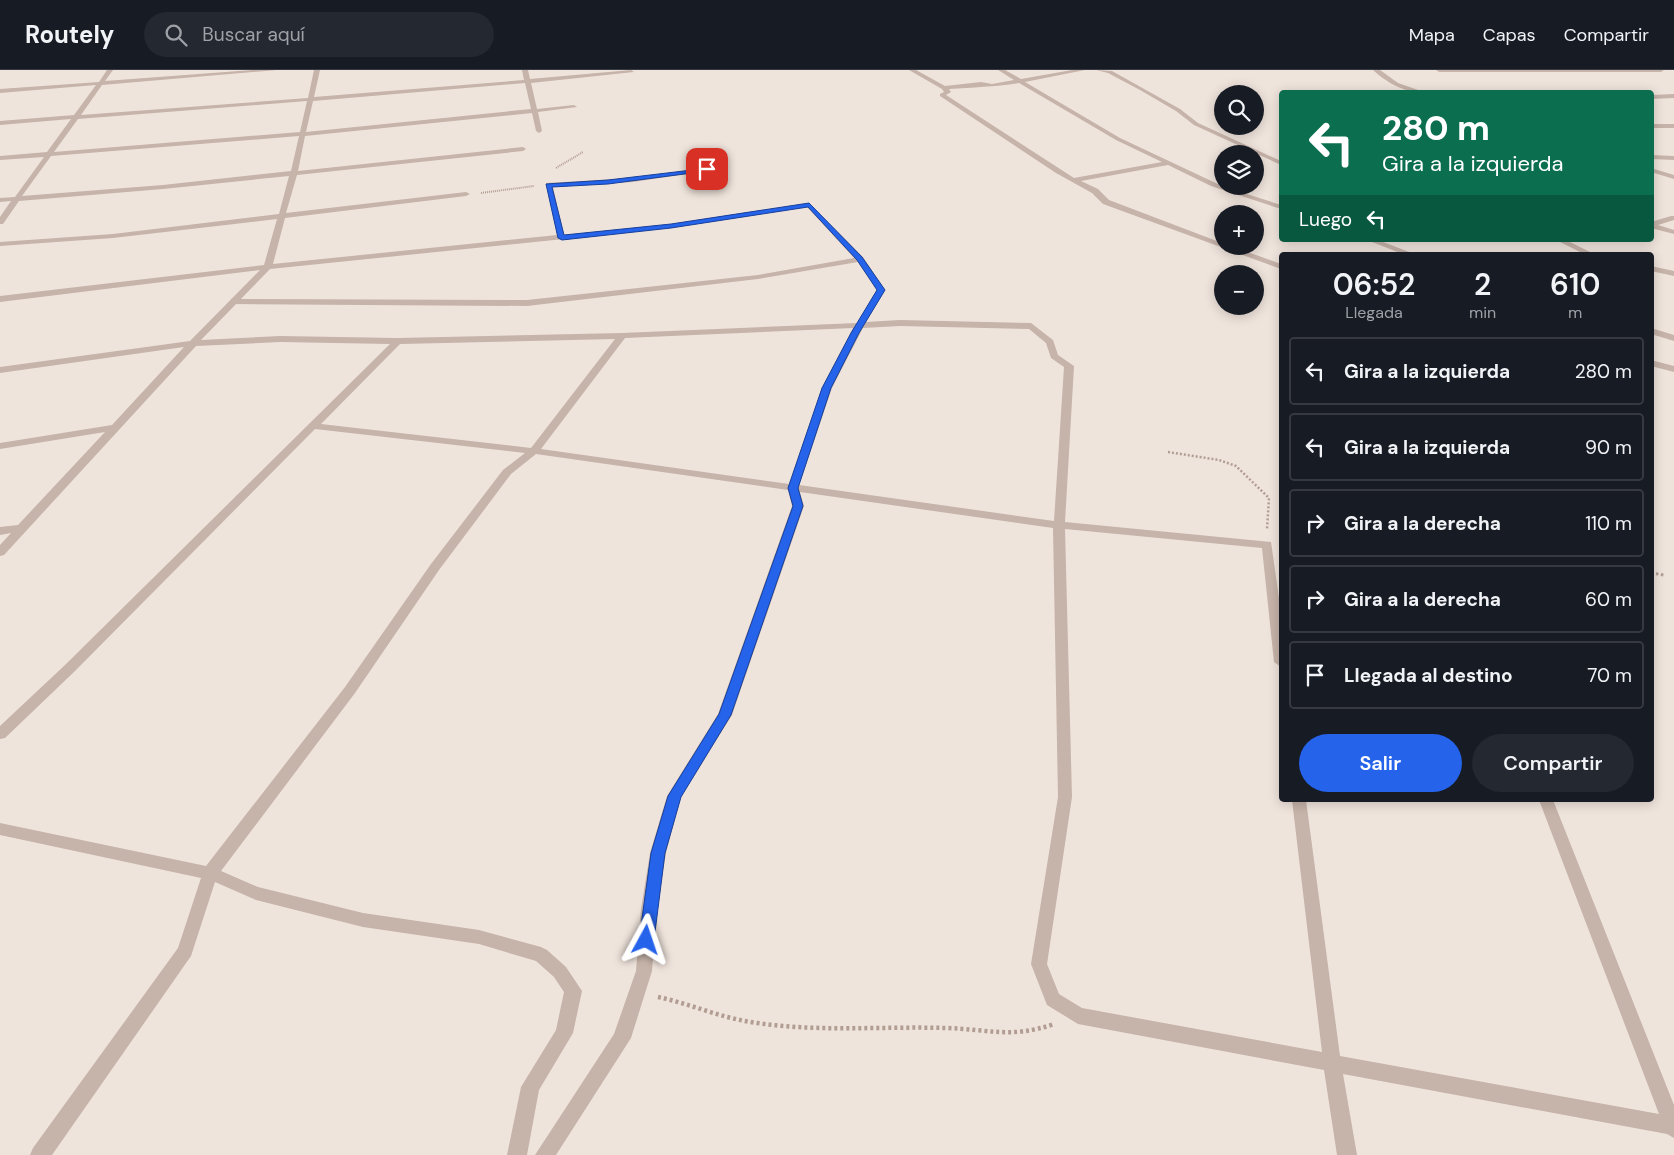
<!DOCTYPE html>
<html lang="es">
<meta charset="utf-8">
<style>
:root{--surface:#171b24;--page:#242831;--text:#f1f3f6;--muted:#9ea1a6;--line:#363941;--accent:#2563eb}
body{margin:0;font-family:"DM Sans",sans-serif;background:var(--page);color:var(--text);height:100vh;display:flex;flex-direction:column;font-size:19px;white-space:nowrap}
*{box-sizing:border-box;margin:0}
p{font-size:16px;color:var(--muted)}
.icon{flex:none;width:28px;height:28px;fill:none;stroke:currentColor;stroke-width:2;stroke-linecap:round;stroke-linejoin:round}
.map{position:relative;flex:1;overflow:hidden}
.sheet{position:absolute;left:1279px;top:182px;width:375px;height:550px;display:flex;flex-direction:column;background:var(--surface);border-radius:5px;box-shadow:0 2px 12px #0003}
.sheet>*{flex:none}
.guide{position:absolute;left:1279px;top:20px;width:375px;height:152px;border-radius:5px;box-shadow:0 2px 12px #0003;background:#0b6e4f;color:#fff;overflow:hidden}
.tools{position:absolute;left:1214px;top:15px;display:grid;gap:10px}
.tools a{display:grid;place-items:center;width:50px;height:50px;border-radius:50%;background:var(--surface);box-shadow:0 2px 12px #0003;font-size:25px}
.pin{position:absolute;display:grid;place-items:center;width:42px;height:42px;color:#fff;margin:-21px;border-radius:10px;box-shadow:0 2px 8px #0006}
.me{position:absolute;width:55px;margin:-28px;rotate:5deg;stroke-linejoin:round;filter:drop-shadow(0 0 4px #0008)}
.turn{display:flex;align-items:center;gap:18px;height:105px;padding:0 20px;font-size:22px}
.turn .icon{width:65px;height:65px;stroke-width:2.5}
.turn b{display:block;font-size:35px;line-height:42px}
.then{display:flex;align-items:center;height:48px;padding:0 20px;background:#0003;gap:10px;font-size:19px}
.eta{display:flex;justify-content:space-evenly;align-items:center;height:85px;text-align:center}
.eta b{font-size:30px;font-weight:600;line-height:35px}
.primary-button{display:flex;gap:10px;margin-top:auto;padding:10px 20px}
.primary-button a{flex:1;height:58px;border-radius:30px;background:var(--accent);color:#fff;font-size:20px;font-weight:600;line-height:58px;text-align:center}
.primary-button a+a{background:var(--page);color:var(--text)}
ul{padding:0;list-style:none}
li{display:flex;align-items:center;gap:15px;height:68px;margin:0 10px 8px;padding:0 10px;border:2px solid var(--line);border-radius:5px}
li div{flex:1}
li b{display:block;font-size:19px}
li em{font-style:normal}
header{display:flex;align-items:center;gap:30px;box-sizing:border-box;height:70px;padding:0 25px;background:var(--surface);border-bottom:1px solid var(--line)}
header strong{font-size:24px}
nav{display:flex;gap:28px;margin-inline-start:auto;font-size:18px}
.search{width:350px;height:45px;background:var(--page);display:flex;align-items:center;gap:12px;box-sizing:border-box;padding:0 18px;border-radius:28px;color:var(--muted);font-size:19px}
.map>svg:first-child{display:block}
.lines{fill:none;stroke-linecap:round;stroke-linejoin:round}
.path-far3{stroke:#b29d93;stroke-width:2;stroke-dasharray:1 1;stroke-linecap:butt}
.path-far2{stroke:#b29d93;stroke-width:2.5;stroke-dasharray:2 2;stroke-linecap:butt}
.path-far1{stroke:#b29d93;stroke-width:3;stroke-dasharray:2.5 2.5;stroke-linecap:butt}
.path{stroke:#b29d93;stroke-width:4.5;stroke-dasharray:3 3;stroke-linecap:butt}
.lane{fill:#c6b3a9;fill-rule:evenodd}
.street{fill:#c6b3a9;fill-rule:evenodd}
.route{fill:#2563eb;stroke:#184099}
</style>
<header>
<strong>Routely</strong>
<div class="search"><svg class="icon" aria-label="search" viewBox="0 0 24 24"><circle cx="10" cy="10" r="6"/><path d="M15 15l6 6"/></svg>Buscar aquí</div>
<nav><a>Mapa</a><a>Capas</a><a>Compartir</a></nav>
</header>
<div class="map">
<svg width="1674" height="1085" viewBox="0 0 1674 1085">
<rect width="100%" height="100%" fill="#efe4dc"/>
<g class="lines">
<path class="path-far3" d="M556 98 583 82
M481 123 534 116"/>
<path class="path-far2" d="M1168 382 1219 390 1236 396 1269 428 1267 459"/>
<path class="path-far1" d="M1651 503 1664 505"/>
<path class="path" d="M658 927C687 933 717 946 745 951 811 963 879 956 946 958 988 959 1011 969 1054 954"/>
<path class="lane" d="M231 229 527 230 531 233 527 236 234 234 230 231Z"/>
<path class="street" d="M107 0H113L105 11 252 0H277L102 15 81 45 308 28 314 0H320L314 27 524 10 522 0H528L530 9 631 0 634 2 531 13 537 39 574 35 577 37 538 42 542 61 539 63 536 61 532 43 305 66 298 101 523 77 526 79 523 81 297 105 286 143 466 122 470 124 466 126 285 148 273 194 557 165 546 113 633 108 726 95 728 96V98L633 112 553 117 564 165 671 154 809 133 863 187 885 220 866 252 900 250 1031 253 1053 270 1058 285 1074 296 1065 452 1271 472 1281 542V597L1274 592 1262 478 1065 459 1072 727 1047 894 1059 924 1082 938 1322 982 1292 730H1306L1340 986 1659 1044 1539 730H1553L1674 1035V1068L1667 1064 1343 1004 1357 1085H1337L1324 1000 1078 954 1047 935 1031 894 1058 727 1053 458 800 422 804 436 732 645 681 727 666 783 657 839 652 901 631 968 556 1085H535L614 964 636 901 641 839 650 783 667 726 718 644 792 436 788 420 536 384 511 404 439 500 355 623 221 801 258 817 363 843 479 860 541 877 547 880 566 897 582 921 573 963 539 1020 527 1085H507L521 1017 556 960 564 922 554 907 536 891 479 874 363 857 256 830 215 812 191 886 52 1085H30L33 1078 178 878 201 808 0 765V753L206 796 345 617 431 494 503 400 525 383 315 359 75 601 5 668 0 669V656L65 595 390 274 280 272 196 276 27 460 4 485 0 486V475L11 463 0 465V457L18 455 105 362 0 379V373L112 355 184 277 0 303V297L190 271 260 200 0 232V226L264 195 277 149 113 168 0 176V172L113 164 279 144 289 106 163 119 19 131 3 154H0V147L11 131 0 132V128L15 127 44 87 0 90V86L47 82 71 49 0 55V51L74 45 96 15 0 23V19L99 12ZM525 13 531 39 306 62 313 31ZM307 31 300 62 54 82 78 49ZM299 66 291 101 163 115 22 126 51 86ZM807 137 854 188 758 205 527 230 523 233 527 236 758 209 858 192 877 220 857 253 622 263 398 268 280 266 201 270 270 199 671 158ZM900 256 1029 259 1046 273 1051 288 1064 297 1054 451 799 415 832 318 863 258ZM853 258 822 318 789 414 541 379 625 268ZM615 269 531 378 321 354 400 274Z
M909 0H916L945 16 981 12 992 14 1014 10 998 0H1005L1021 9 1072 0H1085L1025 12 1120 68 1222 116 1281 135V139L1211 116 1168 95 1081 111 1098 119 1109 130 1222 173V176H1231L1281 194V199L1103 134 1092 123 1056 103 940 26V24L944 22 942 19ZM1019 13 1116 70 1162 92 1074 108 946 25 951 22 949 19C973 17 995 17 1019 13Z
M1096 0 1112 1 1180 39 1198 53 1281 91V95L1194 55 1176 41 1140 20 1108 3Z
M1373 0H1380L1398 13 1424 22C1406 24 1386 12 1373 0Z
M1436 0H1664L1661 2H1439Z
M1674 24V28L1651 29V25Z
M1651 54H1674V58H1651Z
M1651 85 1674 86V90L1651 89Z
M1651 98 1674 105V109L1651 102Z
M1671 146H1674V150L1658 155 1674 160V164L1651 158V152Z
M1367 170H1378L1417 185H1405Z
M1556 170H1566L1596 185H1586Z
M1651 196 1674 201V206L1651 201Z
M1651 258 1674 265V271L1651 264Z
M1651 290 1674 296V302L1651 296Z"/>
</g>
<path class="route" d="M709 98 707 101 608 114 552 117 564 165 671 154 809 133 862 187 885 220 859 263 831 318 798 418 803 436 731 645 681 727 665 783 654 870 652 875 646 877 641 875 639 870 651 783 668 726 719 644 793 436 788 418 822 318 851 263 877 220 857 190 808 137 671 158 562 170 558 168 546 114 608 110Z"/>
</svg>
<div class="tools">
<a><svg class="icon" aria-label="search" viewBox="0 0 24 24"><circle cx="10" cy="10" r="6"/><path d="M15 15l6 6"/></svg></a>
<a><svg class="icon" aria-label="layers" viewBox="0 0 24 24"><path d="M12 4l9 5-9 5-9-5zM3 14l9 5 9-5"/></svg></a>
<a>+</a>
<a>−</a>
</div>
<div class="pin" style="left:707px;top:99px;background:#d93025"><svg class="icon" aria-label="arrive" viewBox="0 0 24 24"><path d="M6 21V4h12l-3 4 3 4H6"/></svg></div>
<svg class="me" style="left:646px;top:870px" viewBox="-20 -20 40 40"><path d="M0-17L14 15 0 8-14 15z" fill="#2563eb" stroke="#fff" stroke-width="4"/></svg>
<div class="guide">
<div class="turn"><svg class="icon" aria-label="left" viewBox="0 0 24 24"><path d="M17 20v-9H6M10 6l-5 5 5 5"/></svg><div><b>280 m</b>Gira a la izquierda</div></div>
<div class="then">Luego<svg class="icon" aria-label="left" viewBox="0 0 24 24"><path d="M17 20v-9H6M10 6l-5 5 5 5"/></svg></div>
</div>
<section class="sheet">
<div class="eta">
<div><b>06:52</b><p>Llegada</p></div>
<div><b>2</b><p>min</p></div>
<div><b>610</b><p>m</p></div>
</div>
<ul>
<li><svg class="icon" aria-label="left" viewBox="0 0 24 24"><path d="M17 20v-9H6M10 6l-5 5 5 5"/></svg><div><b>Gira a la izquierda</b></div><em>280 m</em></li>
<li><svg class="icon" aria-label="left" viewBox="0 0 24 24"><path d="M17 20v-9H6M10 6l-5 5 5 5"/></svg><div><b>Gira a la izquierda</b></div><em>90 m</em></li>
<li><svg class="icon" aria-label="right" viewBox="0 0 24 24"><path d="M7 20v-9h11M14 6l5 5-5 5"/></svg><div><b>Gira a la derecha</b></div><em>110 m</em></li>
<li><svg class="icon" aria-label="right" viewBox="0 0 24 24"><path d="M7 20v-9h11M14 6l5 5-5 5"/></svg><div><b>Gira a la derecha</b></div><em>60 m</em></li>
<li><svg class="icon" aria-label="arrive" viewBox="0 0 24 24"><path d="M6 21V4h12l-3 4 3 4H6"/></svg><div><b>Llegada al destino</b></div><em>70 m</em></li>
</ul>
<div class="primary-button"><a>Salir</a><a>Compartir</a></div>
</section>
</div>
